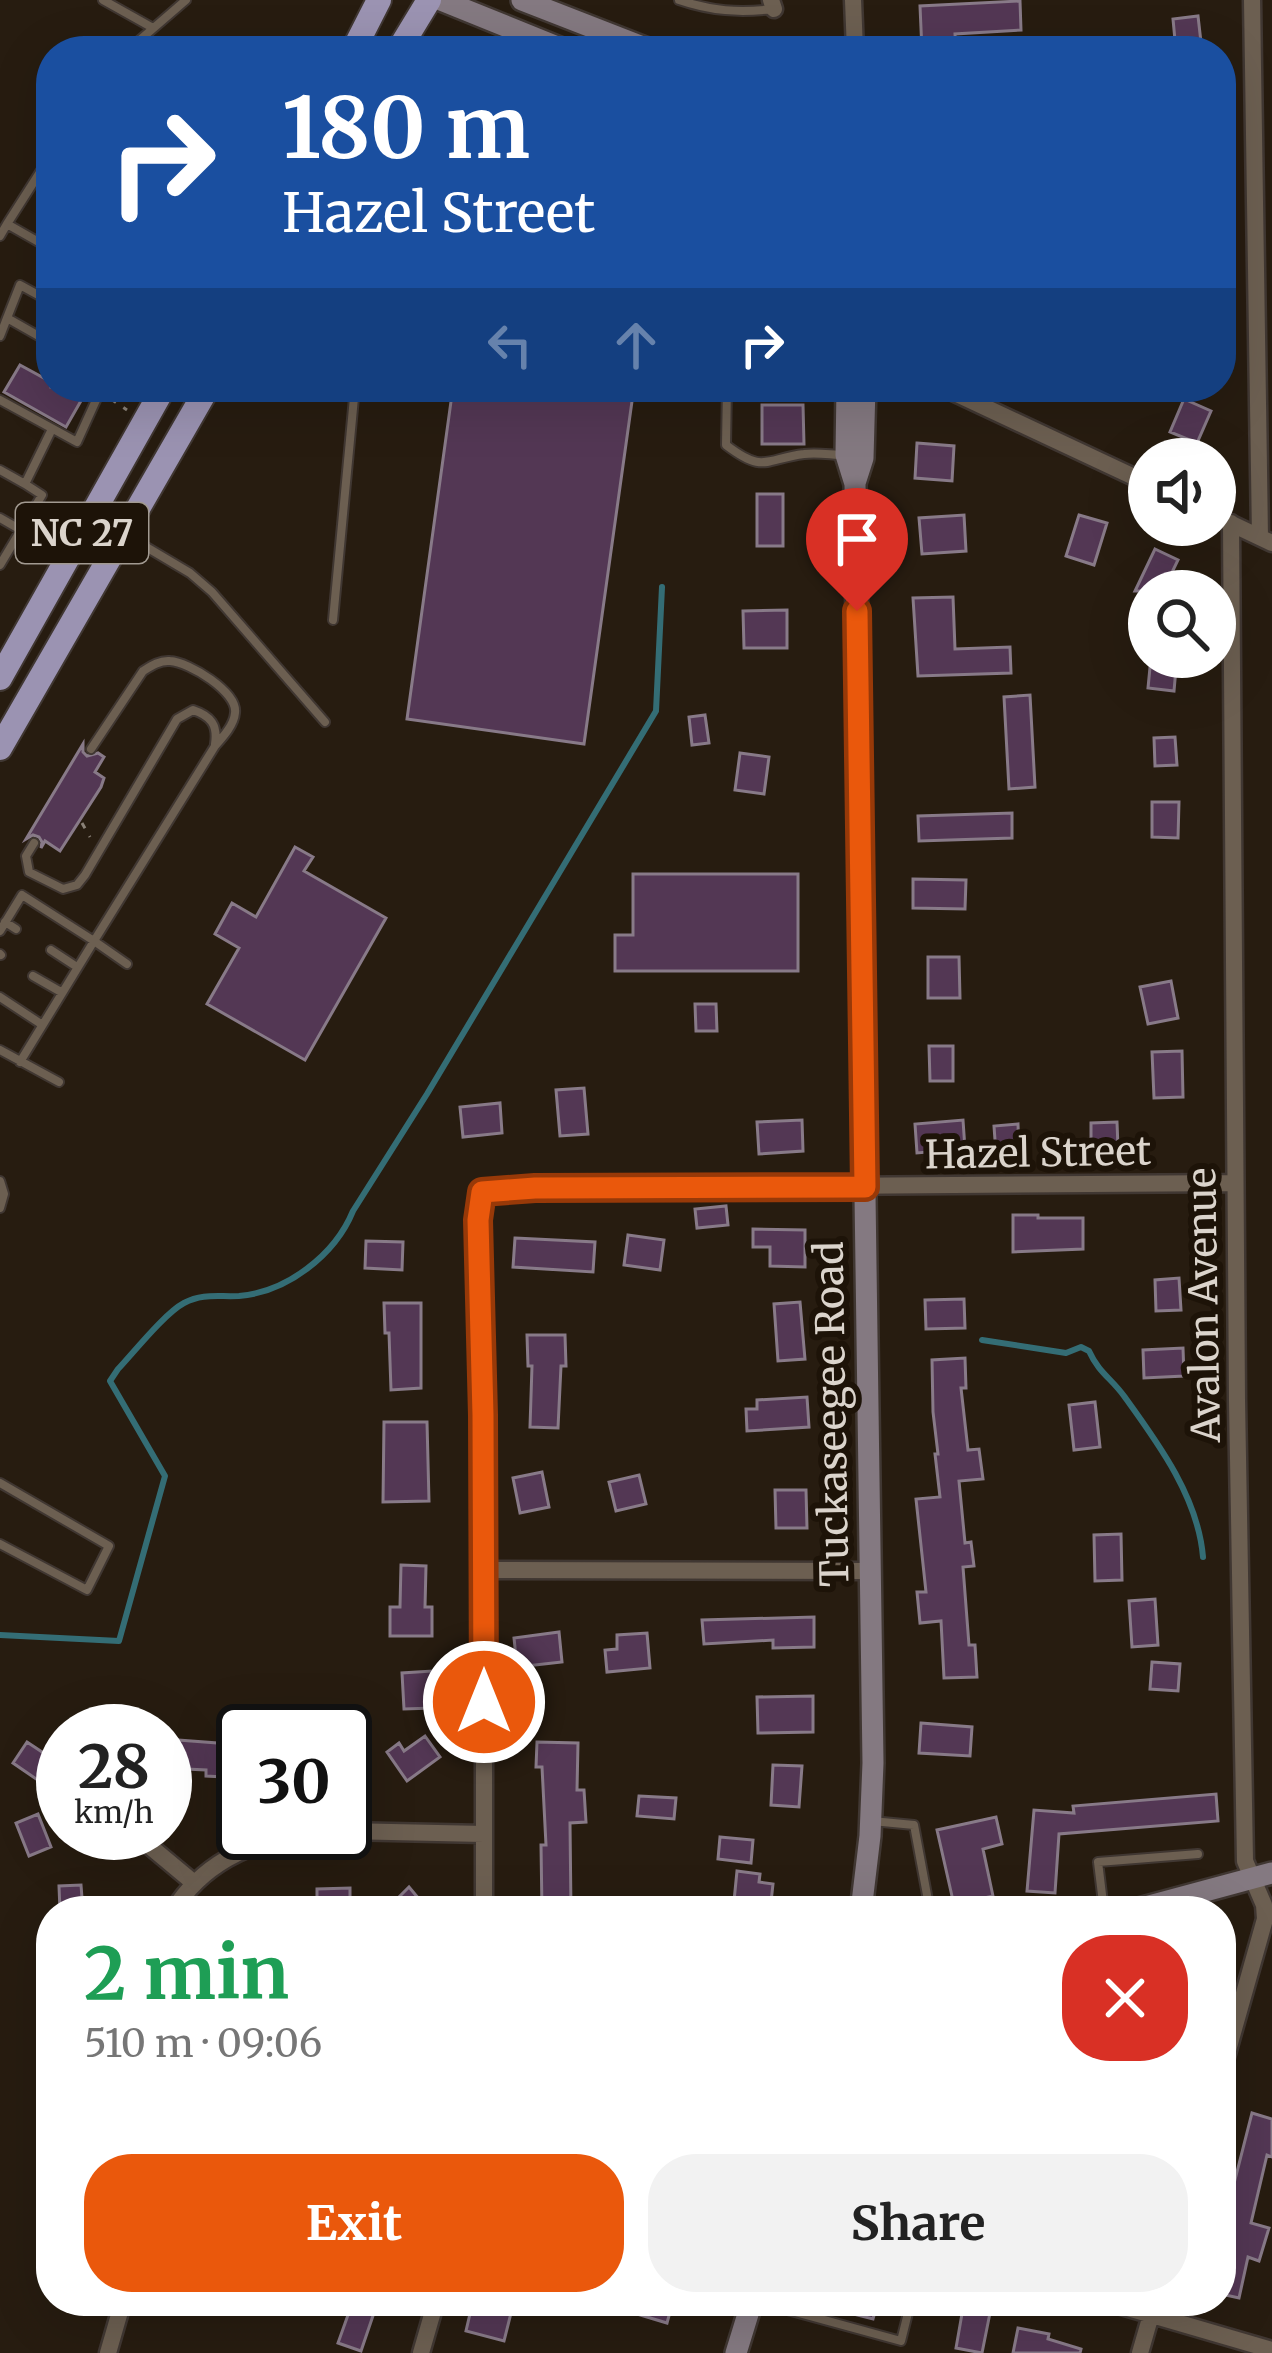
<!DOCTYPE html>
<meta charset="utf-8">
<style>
:root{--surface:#fff;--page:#f2f2f2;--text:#222;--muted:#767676;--accent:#ea580c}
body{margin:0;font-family:Merriweather,serif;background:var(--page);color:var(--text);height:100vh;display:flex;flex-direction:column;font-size:45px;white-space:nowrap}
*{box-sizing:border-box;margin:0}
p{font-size:39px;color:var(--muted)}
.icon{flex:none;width:66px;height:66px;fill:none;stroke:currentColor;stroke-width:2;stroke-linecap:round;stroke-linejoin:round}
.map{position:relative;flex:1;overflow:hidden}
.side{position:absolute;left:36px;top:1896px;width:1200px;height:420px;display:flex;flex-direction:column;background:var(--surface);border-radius:48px;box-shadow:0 12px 48px #0002}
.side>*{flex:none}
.top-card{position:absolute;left:36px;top:36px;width:1200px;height:366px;border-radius:48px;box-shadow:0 12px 48px #0002;background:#1a4fa0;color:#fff;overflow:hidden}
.controls{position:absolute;left:1128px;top:438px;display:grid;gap:24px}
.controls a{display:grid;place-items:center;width:108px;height:108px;border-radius:50%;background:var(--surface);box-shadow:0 12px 48px #0002;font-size:60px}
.speed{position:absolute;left:36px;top:1704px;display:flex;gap:24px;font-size:60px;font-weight:700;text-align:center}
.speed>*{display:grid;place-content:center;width:156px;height:156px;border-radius:50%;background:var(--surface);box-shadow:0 12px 48px #0002;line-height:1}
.speed small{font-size:30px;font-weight:400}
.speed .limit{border:6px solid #111;border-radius:18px;background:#fff;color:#111}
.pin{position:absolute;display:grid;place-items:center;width:102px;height:102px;color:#fff;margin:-123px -51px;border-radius:50% 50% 50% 0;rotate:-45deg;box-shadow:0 0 12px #0007}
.pin .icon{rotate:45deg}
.me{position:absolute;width:132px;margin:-66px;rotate:0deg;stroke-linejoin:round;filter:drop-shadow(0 0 9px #0008)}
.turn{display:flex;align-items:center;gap:42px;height:252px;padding:0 48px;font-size:54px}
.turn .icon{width:156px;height:156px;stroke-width:2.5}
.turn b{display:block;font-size:84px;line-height:102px}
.lanes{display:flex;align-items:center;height:114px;padding:0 48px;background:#0003;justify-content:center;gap:60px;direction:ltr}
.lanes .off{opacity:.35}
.round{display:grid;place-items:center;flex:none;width:126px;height:126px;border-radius:48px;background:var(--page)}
.overview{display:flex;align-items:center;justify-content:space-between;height:204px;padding:0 48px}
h1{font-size:72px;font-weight:700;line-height:90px;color:#1e9e55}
.button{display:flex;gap:24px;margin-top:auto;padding:24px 48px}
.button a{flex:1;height:138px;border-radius:48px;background:var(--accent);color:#fff;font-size:48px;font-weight:700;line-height:138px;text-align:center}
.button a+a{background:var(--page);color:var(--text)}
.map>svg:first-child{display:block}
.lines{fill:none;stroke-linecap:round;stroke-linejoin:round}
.stream{stroke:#346d75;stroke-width:6}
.building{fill:#533754;stroke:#887a88;stroke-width:3}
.lane-casing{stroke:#403732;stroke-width:12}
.street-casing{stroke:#403732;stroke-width:21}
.secondary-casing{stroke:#403732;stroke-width:26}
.primary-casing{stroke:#403732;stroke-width:28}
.path{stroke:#8a8177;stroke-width:3;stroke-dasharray:6 9;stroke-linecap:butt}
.lane{stroke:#6c5f51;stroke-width:8}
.street{stroke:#6c5f51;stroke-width:16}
.secondary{stroke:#847981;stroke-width:21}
.primary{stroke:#9b93b2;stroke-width:24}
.route-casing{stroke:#983908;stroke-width:30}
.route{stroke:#ea580c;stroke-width:21}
.labels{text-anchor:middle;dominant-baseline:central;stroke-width:12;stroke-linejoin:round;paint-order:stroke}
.shield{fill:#1d1308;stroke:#a29a91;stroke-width:3}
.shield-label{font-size:36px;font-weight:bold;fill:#dbd4cc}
.street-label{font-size:39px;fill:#dbd4cc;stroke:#1d1308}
</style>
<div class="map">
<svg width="1272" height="2353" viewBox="0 0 1272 2353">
<rect width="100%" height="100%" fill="#271c10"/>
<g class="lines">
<path class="stream" d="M982 1340 1066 1353 1081 1347 1089 1351C1099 1373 1111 1378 1124 1396 1158 1443 1198 1497 1203 1557
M0 1635 119 1641 165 1476 110 1381 118 1369C134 1352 165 1313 184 1303 203 1293 218 1297 239 1296 287 1292 335 1255 353 1211L427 1094 656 711 662 587"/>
</g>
<path class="building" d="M1020 1 1021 30 955 34 956 51H922L920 6Z
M1198 16 1202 51H1176L1173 19Z
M20 365 51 382V387H60L82 399 66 427 4 392Z
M453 387H634L584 744 407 719Z
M1184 399 1211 411 1197 443 1170 432Z
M762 405H803L804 444H762Z
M917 443 954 446 952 481 915 478Z
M757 494H783V546H757Z
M964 515 966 551 922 554 919 518Z
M1079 515 1107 523 1094 565 1066 556Z
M1155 549 1178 560 1163 591H1135Z
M953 597 955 649 1010 647 1011 673 918 676 913 598Z
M787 610V648H744L743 611Z
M1151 657H1177L1174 691 1148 688Z
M1030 695 1035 787 1009 789 1004 697Z
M705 715 709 743 692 745 689 717Z
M1175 737 1177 765 1155 766 1154 738Z
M83 744V752L87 756 98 753 104 757 95 772 104 778 101 787 60 851 45 841 41 848 42 842 39 837 33 835 26 839Z
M740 753 769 757 764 794 735 790Z
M1152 802H1179L1178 838 1152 837Z
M1012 813V838L919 841 918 816Z
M295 847 313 857 304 871 386 918 305 1060 207 1004 239 948 215 934 232 903 256 917Z
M633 874H798V971H615V935H633Z
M913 879 966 880 965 909 913 908Z
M928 957H959L960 998H928Z
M1171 981 1178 1018 1148 1024 1140 987Z
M695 1004H716L717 1031H696Z
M929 1046H953V1081H930Z
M1182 1051 1183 1097 1154 1098 1152 1052Z
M584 1088 588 1134 560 1136 556 1090Z
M500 1103 502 1133 463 1137 460 1107Z
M802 1120 803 1151 759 1154 757 1122Z
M963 1120 965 1149 917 1153 915 1124Z
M1117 1122 1118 1148 1091 1149V1123Z
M1018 1124 1019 1153 996 1154 994 1126Z
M726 1206 728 1225 697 1228 695 1209Z
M1013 1215H1038V1218H1083V1249L1013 1252Z
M753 1229 805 1230V1267L770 1266V1247H753Z
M628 1235 664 1240 660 1270 624 1265Z
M515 1238 595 1242 593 1272 513 1267Z
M366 1241 403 1242 402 1270 365 1268Z
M1179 1278 1181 1310 1156 1311 1155 1280Z
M964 1299 965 1328 926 1329 925 1300Z
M800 1302 805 1359 778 1361 774 1304Z
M384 1303H421V1388L391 1390 389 1333H385Z
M527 1335H565L566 1366H561L558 1428 530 1427 532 1366H528Z
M1183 1348 1184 1376 1144 1378 1143 1350Z
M965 1358 966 1388H961L968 1450 979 1449 983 1479 959 1481 965 1543 971 1542 974 1566 963 1567 969 1645H975L977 1677 944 1678 941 1621 920 1623 917 1592H926L916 1499 940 1497 935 1454H938L933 1412 932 1360Z
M807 1397 809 1427 747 1431 746 1409H757V1400Z
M1095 1402 1100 1447 1074 1450 1069 1405Z
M384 1422H427L429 1501 383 1502Z
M542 1472 549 1507 520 1513 513 1478Z
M639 1475 646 1504 616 1511 609 1482Z
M775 1490H806L807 1528H776Z
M1121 1534 1122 1580 1095 1581 1094 1535Z
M401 1565 426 1566 425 1607H432V1636H390V1607H400Z
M1155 1599 1158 1645 1132 1647 1129 1601Z
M814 1617V1647L773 1648V1640L704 1644 702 1620Z
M559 1632 562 1662 517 1667 514 1638Z
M647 1633 650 1668 607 1672 605 1650 617 1649V1635Z
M1152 1662 1180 1664 1178 1691 1150 1689Z
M432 1671 433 1708 404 1709 402 1673Z
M813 1696V1732L758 1733 757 1697Z
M921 1723 972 1727 970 1756 919 1753Z
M425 1736 440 1757 407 1781 387 1752 399 1743 404 1751Z
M165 1739 243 1745V1778L206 1776V1770L165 1768Z
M27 1742 57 1762 42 1783 13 1763Z
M345 1742 362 1743 361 1772H345Z
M537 1742 578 1743 577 1790H584L586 1822 570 1823 571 1911H542L541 1845H546L542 1767H536Z
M773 1765 802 1766 799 1807 771 1805Z
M1216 1794 1218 1821 1059 1834 1055 1893 1027 1891 1034 1810 1074 1813 1073 1806Z
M639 1796 676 1798 674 1819 637 1816Z
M38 1814 51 1847 29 1856 16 1823Z
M996 1817 1002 1844 983 1849 993 1896 954 1905 937 1830Z
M720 1837 753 1840 751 1863 718 1859Z
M737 1871 760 1874 759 1882 773 1884 770 1911H733Z
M81 1885 83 1911H60L59 1886Z
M409 1887 429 1911H385Z
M350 1888V1911H317V1889Z
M1252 2113 1272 2119V2157L1267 2155 1251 2223 1269 2228 1259 2261 1248 2257 1239 2298 1221 2294V2214L1226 2215Z
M353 2301H378L361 2351 338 2343Z
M473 2301H500L513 2305 504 2341 466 2331Z
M608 2301H673L667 2323 607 2305Z
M826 2301H878L873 2319 825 2307Z
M963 2308 990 2313 982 2353 956 2348Z
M1018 2328 1049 2334 1048 2339 1081 2349 1080 2353H1013Z"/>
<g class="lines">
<defs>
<path id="lane" d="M103 0 153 28
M679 0C711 11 739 13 773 9
M127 51 186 0
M51 155 7 224 51 249
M0 236 7 224
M51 302 20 285 7 318 51 343
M0 336 7 318
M727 387 726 445C764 474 765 459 804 454 817 452 832 455 846 455
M0 400 77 442 102 387
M0 470 25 484 52 429
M0 518 21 530
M126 535 190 573 212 592 325 722
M0 565 42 495 25 484
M333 620 355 387
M34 843 26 856 29 872 63 889 77 885 85 875 177 719 193 710C211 716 218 725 215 744
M5 922 16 929
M0 931 22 895 94 941 215 746C223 737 234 725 235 713 238 692 189 662 170 661 160 660 151 666 143 671L91 749
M51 950 77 967
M0 954 1 955
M33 976 61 992
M0 997 41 1024
M0 1050 59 1082
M20 1062 94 941 127 964
M0 1181 4 1194 0 1208
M0 1483 109 1546 87 1590 0 1544
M872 1821 914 1825 930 1911
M1104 1911 1098 1862 1198 1854
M755 2301 901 2341 911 2301"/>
<path id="street" d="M771 0 774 9
M853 0 855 51
M1252 0 1260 537
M942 387 1149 484
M1215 516 1272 543
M485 1570 870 1571
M345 1831 484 1834
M134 1833 194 1883
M173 1911C202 1864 247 1844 299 1833
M484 1911V1460L478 1220 482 1193 535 1188 1235 1183
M1221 2075 1265 1919 1264 1905 1245 1861 1237 1400 1231 523
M1104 2301 1272 2350
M108 2353 123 2301
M421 2353 436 2301
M1140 2353 1155 2301"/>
<path id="secondary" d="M441 0 567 51
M522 0 653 51
M847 387 846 455 855 484 873 1763 870 1836 861 1911
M855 483 863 458 865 387
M1131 1911 1272 1873
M736 2353 752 2301"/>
<path id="primary" d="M353 51 379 0
M398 51 429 0
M0 678 164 387
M0 748 208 387"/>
</defs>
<use href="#lane" class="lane-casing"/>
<use href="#street" class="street-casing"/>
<use href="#secondary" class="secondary-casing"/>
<use href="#primary" class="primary-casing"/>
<path class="path" d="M73 388 74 387
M111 399 127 410
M82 823 90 837"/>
<use href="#lane" class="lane"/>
<use href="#street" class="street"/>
<use href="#secondary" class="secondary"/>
<use href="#primary" class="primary"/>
</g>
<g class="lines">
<defs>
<path id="route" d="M484 1702 483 1415 478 1220 482 1192 535 1188 865 1187 857 611"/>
</defs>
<use href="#route" class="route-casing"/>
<use href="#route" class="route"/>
</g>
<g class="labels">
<rect class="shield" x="16" y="503" width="132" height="60" rx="9"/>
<g class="shield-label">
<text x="82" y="533">NC 27</text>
</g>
<g class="street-label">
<text transform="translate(1038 1153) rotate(-1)">Hazel Street</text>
<text transform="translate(1204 1305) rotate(-91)">Avalon Avenue</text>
<text transform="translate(832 1414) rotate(-91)">Tuckaseegee Road</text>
</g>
</g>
</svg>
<div class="controls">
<a><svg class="icon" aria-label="sound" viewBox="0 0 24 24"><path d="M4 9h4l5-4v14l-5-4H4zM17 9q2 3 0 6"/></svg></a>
<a><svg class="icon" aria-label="search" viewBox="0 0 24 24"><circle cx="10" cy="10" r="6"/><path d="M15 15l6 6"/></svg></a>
</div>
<div class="speed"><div>28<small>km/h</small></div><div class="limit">30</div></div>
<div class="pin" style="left:857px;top:611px;background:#d93025"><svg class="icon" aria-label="arrive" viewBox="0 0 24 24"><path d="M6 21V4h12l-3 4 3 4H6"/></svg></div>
<svg class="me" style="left:484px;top:1702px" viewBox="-20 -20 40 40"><circle r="17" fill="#ea580c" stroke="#fff" stroke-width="3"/><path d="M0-11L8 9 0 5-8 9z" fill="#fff"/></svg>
<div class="top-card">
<div class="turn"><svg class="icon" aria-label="right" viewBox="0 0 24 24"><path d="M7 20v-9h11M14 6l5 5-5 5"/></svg><div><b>180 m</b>Hazel Street</div></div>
<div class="lanes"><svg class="icon off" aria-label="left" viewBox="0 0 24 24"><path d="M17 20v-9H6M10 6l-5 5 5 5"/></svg><svg class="icon off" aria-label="ahead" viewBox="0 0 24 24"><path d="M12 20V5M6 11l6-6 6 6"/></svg><svg class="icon" aria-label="right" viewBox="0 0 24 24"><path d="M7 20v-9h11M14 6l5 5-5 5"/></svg></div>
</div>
<section class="side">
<div class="overview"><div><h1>2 min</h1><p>510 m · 09:06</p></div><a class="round" style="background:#d93025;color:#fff"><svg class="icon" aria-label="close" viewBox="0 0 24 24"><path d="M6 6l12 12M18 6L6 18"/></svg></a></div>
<div class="button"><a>Exit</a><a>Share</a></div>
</section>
</div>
